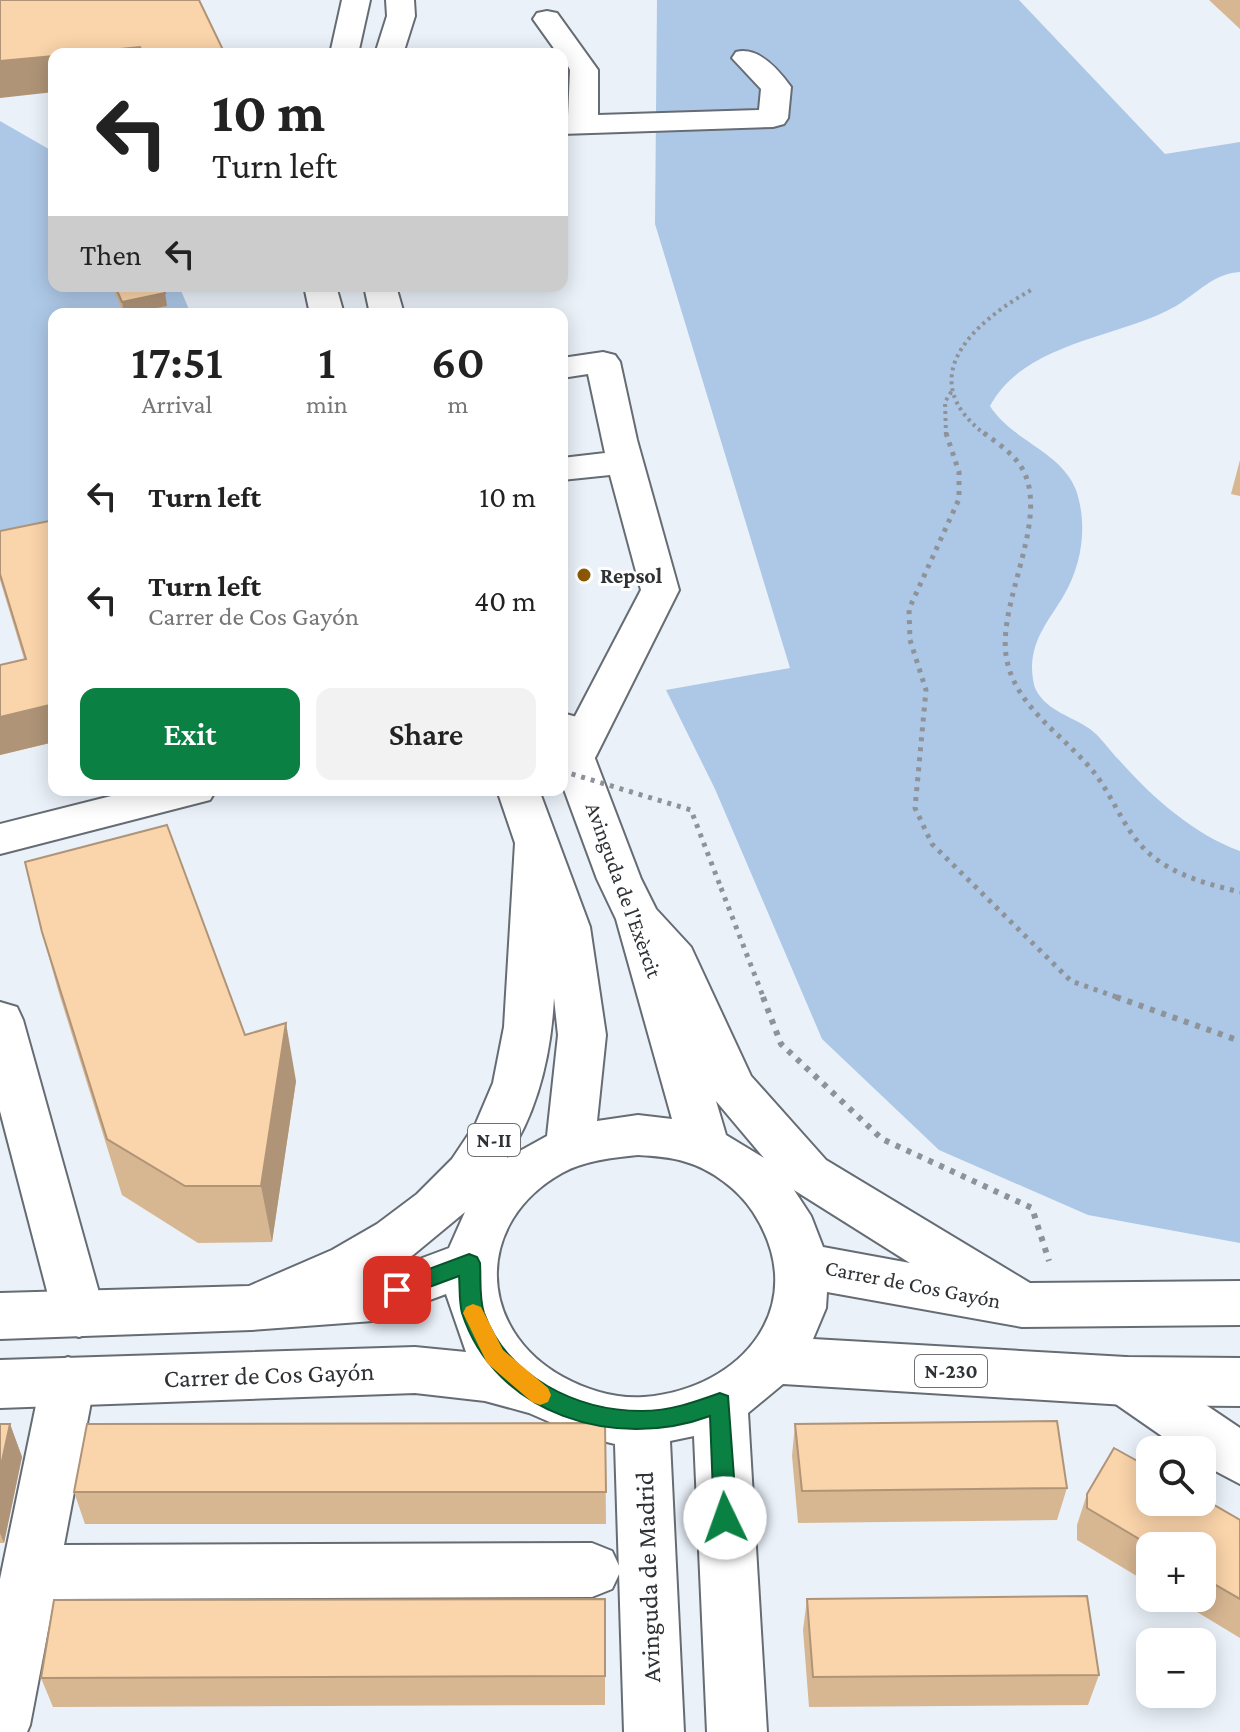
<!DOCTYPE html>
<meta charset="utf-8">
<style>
:root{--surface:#fff;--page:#f2f2f2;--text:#222;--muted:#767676;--accent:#0b8043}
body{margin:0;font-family:"Crimson Pro",serif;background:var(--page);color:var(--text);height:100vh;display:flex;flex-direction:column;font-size:30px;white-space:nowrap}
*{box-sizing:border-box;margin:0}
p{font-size:26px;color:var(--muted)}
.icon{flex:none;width:44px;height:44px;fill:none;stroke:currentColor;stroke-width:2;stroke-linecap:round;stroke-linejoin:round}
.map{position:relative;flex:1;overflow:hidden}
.side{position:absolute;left:48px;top:308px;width:520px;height:488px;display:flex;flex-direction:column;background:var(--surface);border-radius:16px;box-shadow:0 4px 20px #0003}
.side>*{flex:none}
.guide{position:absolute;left:48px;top:48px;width:520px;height:244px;border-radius:16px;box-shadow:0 4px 20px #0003;background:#fff;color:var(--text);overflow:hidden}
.buttons{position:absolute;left:1136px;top:1436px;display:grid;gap:16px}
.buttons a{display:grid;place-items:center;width:80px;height:80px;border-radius:16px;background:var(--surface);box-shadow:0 4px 20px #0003;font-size:40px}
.pin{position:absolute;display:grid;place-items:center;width:68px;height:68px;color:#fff;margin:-34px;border-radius:16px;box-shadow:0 4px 12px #0006}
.me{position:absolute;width:88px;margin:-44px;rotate:357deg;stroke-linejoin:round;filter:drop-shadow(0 0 6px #0008)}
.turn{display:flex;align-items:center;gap:28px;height:168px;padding:0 32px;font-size:36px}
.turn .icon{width:104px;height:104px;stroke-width:2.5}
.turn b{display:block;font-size:56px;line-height:68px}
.then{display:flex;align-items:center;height:76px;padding:0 32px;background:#0003;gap:16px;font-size:30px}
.eta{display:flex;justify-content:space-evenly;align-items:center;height:136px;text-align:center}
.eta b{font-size:48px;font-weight:600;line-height:56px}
.primary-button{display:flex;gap:16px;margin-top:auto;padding:16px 32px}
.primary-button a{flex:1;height:92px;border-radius:16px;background:var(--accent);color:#fff;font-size:32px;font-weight:600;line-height:92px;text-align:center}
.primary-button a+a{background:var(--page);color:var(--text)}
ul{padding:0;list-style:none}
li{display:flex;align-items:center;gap:24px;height:104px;padding:0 32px}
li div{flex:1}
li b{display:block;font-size:30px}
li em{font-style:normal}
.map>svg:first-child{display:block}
.green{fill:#adc8e7}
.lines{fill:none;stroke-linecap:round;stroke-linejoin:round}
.minor-casing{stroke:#666c73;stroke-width:4}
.major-casing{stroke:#666c73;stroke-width:4}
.path-far2{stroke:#8e9399;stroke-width:4;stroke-dasharray:3 4;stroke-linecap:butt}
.path-far1{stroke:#8e9399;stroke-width:5;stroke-dasharray:4 6;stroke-linecap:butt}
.path{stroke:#8e9399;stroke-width:6;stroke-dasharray:5 7;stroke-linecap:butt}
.minor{fill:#fff;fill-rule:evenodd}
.major{fill:#fff;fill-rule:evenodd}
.path-bridge{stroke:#8e9399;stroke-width:5;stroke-dasharray:4 6;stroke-linecap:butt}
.wall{fill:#d7b692}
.shaded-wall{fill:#af9477}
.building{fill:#fad4aa;stroke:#af9477;stroke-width:2}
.route{fill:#0b8043;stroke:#07532c;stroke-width:2}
.slow{fill:#f59e0b}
.poi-dot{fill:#8b5804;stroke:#fff;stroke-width:3}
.labels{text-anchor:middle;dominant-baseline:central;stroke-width:6;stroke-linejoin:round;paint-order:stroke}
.shield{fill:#fff;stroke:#6d7072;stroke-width:2}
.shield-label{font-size:20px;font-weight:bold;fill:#2f3235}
.poi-label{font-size:22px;font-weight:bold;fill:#2f3235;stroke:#fff;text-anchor:start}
.street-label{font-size:22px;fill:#2f3235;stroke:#fff}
.near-street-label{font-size:26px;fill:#2f3235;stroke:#fff}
</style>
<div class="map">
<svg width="1240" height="1732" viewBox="0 0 1240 1732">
<rect width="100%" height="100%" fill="#eaf1f9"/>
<path class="green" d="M657 0H1019L1165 154 1240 142V272C1214 273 1198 293 1176 306 1118 339 1025 341 990 406 1012 441 1061 451 1076 490 1088 525 1082 564 1064 595 1050 619 1033 637 1032 666 1032 673 1033 684 1036 690 1048 712 1072 716 1090 729 1101 737 1109 750 1119 760 1152 797 1193 834 1240 851V1243L1088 1215 939 1150 822 1039 715 789 666 690 790 668 655 224Z
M0 121 54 152V286H179L191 314H54V525L0 538Z"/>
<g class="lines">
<defs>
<path id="minor" d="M547 11 557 13 598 70V115L759 110 761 89 732 58 736 52C758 46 778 69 791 87L788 118 784 124 773 127 562 134V116H568L570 70 562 54H558L533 19 537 13Z
M603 352 615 355 620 362 637 440 679 590 596 756 590 766 575 770 562 767V741L641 590 610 475 562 480V458L605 453 588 374 562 378V358Z
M135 790H216L210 800 0 854V824Z
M0 1002 17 1007 23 1020 105 1314 98 1330 79 1337 60 1330 53 1314 0 1111Z
M68 1357 87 1364 95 1381 64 1545 592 1543 612 1551 621 1570 612 1589 592 1597 54 1599 30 1725 27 1732H0V1579L41 1381 49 1364Z
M1126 1357 1145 1364 1240 1428V1484L1202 1464V1450H1182L1107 1398 1099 1381 1107 1364Z"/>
<path id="major" d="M342 0H370L358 54H330Z
M386 0H414L415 16 403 54H375L387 16Z
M304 286H336L344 314H310Z
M364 286H396L404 314H370Z
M562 713 577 717 583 727 641 879 656 909 691 947 751 1076 826 1160 1030 1283 1240 1281V1325L1022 1327 827 1292 826 1308 813 1339 1126 1357 1240 1358V1406L1126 1405 783 1384 748 1413 767 1732H707L694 1436 670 1441 684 1732H624L615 1444 582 1436 529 1413 485 1401 415 1393 0 1408V1360L415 1347 466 1352 446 1294 373 1321 251 1330 0 1339V1293L249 1286 332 1250 377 1224 417 1194 452 1159 476 1123 493 1083 504 1027 515 843 497 790H539L590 927 606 1035 597 1121 638 1115 672 1119 616 919 597 879 562 784ZM554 998 558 1035 547 1136 507 1158C538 1111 551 1054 554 998ZM716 1101 764 1158 726 1135ZM638 1155C654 1156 671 1157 686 1162 711 1169 739 1190 753 1212 813 1304 743 1389 644 1397 615 1399 587 1390 563 1377 476 1329 474 1222 562 1173 585 1160 612 1158 638 1155ZM794 1190 910 1263 823 1247 811 1216ZM465 1212 449 1248 382 1273 413 1255Z"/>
</defs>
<use href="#minor" class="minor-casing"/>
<use href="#major" class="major-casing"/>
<path class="path-far2" d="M946 435 945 402 953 389
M986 435C910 378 975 321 1033 289"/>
<path class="path-far1" d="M946 433 959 472V499L909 609 910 640 926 690 915 808 932 844 1071 981 1122 999
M984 433C996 442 1011 452 1020 465 1053 514 998 599 1006 655 1013 707 1067 737 1096 775 1117 803 1126 837 1156 859 1180 877 1211 885 1240 892
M721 888 764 999"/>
<path class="path" d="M763 997 781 1044 882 1139 1032 1208 1049 1261
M1116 997 1240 1041"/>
<use href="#minor" class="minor"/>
<use href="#major" class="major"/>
<path class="path-bridge" d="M562 771 691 810 721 888"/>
</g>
<path class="wall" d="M1209 0H1240V29Z
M112 286H161L165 293 167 306 124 314Z
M1240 460V496L1231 494Z
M0 531 54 742 0 755V665L24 659 0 580Z
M42 932 245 1035 296 1081 272 1242 198 1243 122 1195 58 990Z
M605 1423 606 1524H85L74 1492Z
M0 1424H10L22 1457 4 1543H0Z
M795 1424 1067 1488 1057 1520 798 1523 792 1456Z
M1087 1494 1240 1520V1638L1174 1598H1202V1546H1150V1584L1077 1540V1525Z
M605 1599V1705L53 1707 41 1678Z
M807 1599 1099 1675 1088 1705 809 1707 803 1630Z"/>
<path class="shaded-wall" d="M140 47 141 54H69Z
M54 56V92L0 98V61Z
M165 293 167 306 124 314 122 302Z
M54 704V742L0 755V717Z
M286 1023 296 1081 272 1242 261 1186Z
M10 1424 22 1457 4 1543 0 1533V1470Z"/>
<path class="building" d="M0 0H199L225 54H143L140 47 69 54H54V56L0 61Z
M115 286H161L165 293 122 302Z
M54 520V704L0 717V665L26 659 0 574V531Z
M167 825 245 1035 286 1023 261 1186H185L107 1139 42 932 25 862Z
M1057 1421 1067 1488 802 1491 795 1424Z
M605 1423 606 1492H74L87 1424Z
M0 1424H10L0 1470Z
M1114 1448 1150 1468V1502H1202V1498L1240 1520V1599L1202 1577V1546H1151L1087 1508V1494Z
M1087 1596 1099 1675 813 1677 807 1599Z
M605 1599V1676L41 1678 54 1600Z"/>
<path class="route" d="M469 1254 477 1257 480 1263C481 1279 479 1298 484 1313 507 1377 577 1411 642 1411 670 1411 695 1402 720 1393L728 1396 737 1518 733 1526 725 1529 717 1526 714 1518 710 1416C616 1451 495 1415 462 1313 459 1302 460 1288 459 1276L397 1299 389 1297 386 1290 389 1284Z"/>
<path class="slow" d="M473 1304 481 1307 503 1350 548 1388 551 1395 548 1402 540 1405 532 1402 487 1363 463 1313 466 1307Z"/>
<circle class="poi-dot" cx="584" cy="575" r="8"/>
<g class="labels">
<g class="shield">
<rect x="468" y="1124" width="52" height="32" rx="6"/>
<rect x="915" y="1355" width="72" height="32" rx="6"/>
</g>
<g class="shield-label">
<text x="494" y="1140">N-II</text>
<text x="951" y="1371">N-230</text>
</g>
<g class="poi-label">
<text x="600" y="575">Repsol</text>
</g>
<g class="street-label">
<text transform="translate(624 890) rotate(70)">Avinguda de l'Exèrcit</text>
<text transform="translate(913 1284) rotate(11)">Carrer de Cos Gayón</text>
</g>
<g class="near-street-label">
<text transform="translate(269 1375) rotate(-2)">Carrer de Cos Gayón</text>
<text transform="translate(648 1577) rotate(-92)">Avinguda de Madrid</text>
</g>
</g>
</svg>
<div class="buttons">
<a><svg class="icon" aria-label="search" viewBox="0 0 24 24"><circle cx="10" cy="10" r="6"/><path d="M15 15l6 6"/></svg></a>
<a>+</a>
<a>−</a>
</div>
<div class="pin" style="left:397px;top:1290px;background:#d93025"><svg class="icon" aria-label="arrive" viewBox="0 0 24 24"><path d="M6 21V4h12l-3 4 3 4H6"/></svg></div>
<svg class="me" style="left:725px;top:1518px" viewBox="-20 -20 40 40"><circle r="19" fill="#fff"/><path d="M0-13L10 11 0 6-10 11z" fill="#0b8043"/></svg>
<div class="guide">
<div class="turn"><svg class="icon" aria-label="left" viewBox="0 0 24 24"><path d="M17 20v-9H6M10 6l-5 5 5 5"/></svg><div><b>10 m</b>Turn left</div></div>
<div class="then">Then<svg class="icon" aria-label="left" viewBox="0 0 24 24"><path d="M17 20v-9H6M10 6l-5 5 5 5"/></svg></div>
</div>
<section class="side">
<div class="eta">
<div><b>17:51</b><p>Arrival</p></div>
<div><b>1</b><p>min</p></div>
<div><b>60</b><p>m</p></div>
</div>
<ul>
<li><svg class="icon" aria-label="left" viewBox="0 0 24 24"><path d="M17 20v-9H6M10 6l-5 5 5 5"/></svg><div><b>Turn left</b></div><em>10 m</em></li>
<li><svg class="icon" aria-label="left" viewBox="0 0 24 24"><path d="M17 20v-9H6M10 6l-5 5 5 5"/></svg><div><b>Turn left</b><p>Carrer de Cos Gayón</p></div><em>40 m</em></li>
</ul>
<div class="primary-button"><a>Exit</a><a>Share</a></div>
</section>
</div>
